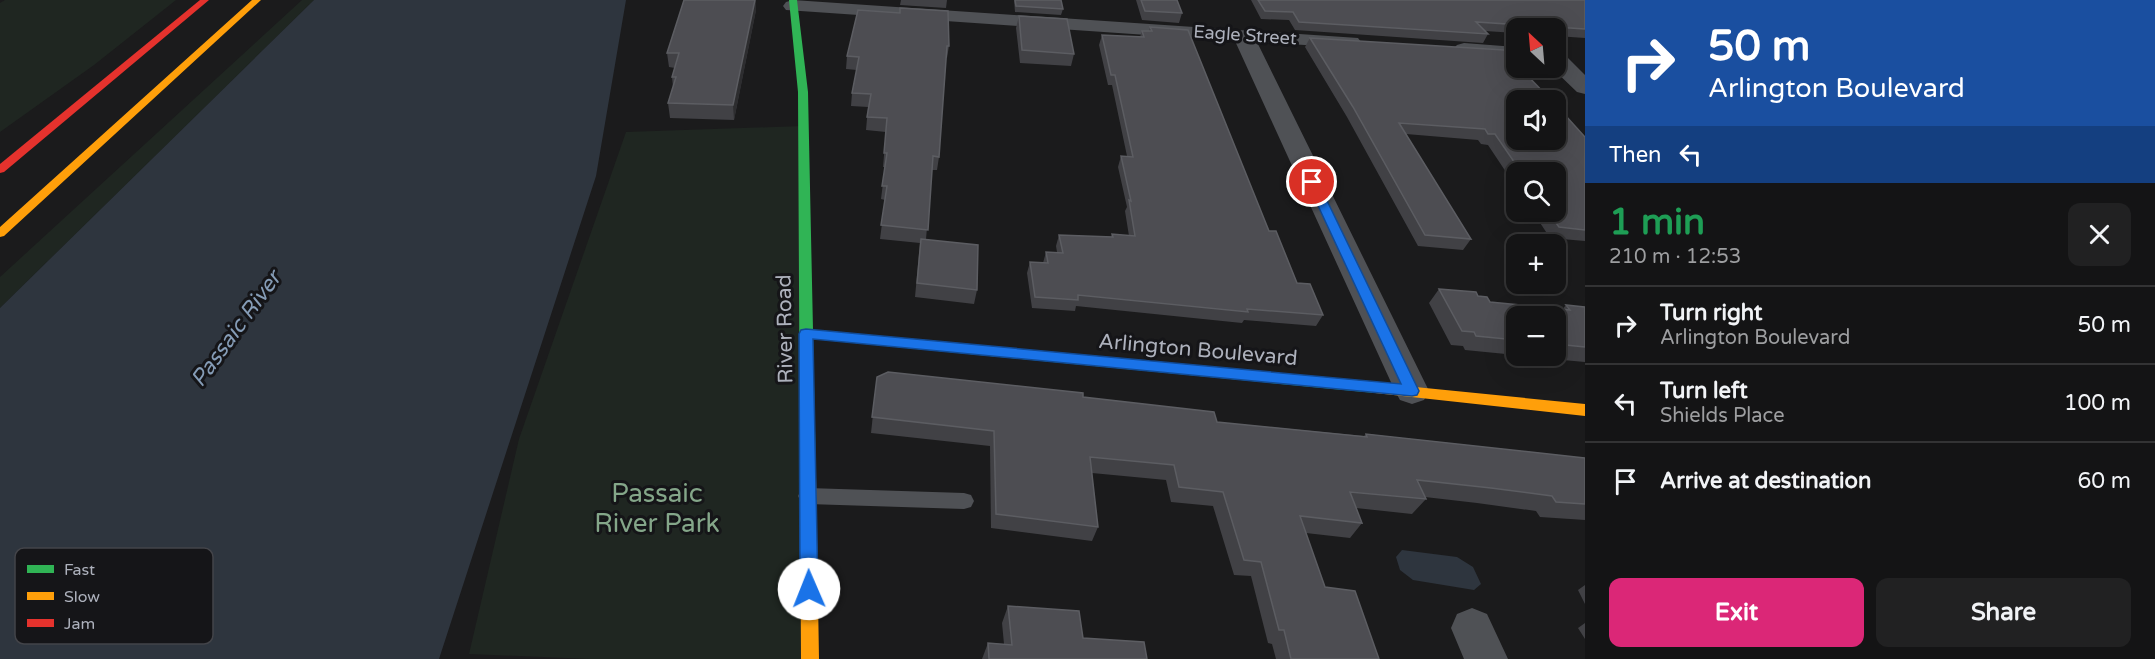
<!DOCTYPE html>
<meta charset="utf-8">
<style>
:root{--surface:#141415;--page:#212122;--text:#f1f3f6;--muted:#9d9ea0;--line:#333334;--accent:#db2777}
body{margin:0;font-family:"Varela Round",sans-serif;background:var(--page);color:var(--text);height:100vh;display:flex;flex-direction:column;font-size:22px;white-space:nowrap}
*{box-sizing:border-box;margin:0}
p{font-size:20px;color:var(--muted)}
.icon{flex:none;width:33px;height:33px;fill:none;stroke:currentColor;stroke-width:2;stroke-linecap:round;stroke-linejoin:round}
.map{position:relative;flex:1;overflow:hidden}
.details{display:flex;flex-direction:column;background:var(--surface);width:570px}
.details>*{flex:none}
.banner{background:#1a4fa0;color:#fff;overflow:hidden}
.needle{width:39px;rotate:334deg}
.fabs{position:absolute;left:1506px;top:18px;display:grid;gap:12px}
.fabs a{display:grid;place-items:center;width:60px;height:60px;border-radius:12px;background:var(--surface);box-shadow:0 6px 24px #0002,0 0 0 2px var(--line);font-size:30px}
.pin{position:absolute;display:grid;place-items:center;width:51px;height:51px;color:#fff;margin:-26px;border:3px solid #fff;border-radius:50%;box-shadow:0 2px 6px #0007}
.me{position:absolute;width:66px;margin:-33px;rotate:359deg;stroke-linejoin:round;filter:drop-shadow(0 0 4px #0008)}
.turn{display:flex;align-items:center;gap:21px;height:126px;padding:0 24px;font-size:27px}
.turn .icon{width:78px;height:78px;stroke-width:2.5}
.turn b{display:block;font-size:42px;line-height:51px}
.then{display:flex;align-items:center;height:57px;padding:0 24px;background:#0003;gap:12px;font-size:22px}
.round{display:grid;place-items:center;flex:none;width:63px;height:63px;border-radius:12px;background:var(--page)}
.head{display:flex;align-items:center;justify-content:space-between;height:102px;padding:0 24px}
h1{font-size:36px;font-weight:700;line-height:45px;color:#1e9e55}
.button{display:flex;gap:12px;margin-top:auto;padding:12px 24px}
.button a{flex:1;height:69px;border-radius:12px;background:var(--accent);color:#fff;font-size:24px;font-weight:700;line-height:69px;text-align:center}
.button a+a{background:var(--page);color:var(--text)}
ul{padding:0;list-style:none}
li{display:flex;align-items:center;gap:18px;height:78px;padding:0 24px;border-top:2px solid var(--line)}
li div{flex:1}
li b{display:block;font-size:22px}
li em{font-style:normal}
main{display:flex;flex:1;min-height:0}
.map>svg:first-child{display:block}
.green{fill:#1f2621}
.water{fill:#2e353e}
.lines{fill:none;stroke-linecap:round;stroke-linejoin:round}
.lane{fill:#4f5155;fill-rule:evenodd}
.street{fill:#4f5155;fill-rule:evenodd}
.fast{fill:#30b455;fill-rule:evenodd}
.slow{fill:#ff9f0a;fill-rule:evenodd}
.jam{fill:#e5322d;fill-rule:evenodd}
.wall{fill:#414145}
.shaded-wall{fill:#2d2d2f}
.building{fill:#4d4d52;stroke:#5c5d62;stroke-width:1.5}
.route{fill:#1a73e8;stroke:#114b97;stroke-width:1.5}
.labels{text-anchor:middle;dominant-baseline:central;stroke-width:6;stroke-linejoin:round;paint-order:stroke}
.far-street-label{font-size:18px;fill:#adb1bc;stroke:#151518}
.street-label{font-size:21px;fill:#adb1bc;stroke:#151518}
.water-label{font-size:22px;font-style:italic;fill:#859cb6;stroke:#151518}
.near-park-label{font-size:26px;fill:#84a689;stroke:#151518}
.key{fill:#151518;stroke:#434449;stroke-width:1.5}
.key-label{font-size:16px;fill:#adb1bc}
</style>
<main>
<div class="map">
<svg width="1585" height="659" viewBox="0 0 1585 659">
<rect width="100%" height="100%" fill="#1b1b1c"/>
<path class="green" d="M5 0H176L94 65 0 132V3Z
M302 0H314L0 308V277Z
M803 126 810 659H590L469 654 519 439 626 132Z"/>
<path class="water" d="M314 0H626L596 176 439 659H0V308Z
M1402 550 1457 557 1473 567 1481 584 1474 590 1413 580 1400 570 1396 557Z"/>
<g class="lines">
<path class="lane" d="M808 488 964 493 971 495 974 501 971 507 964 509 808 504 801 502 798 496 801 490Z"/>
<path class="street" d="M793 0 1358 38 1361 42 1358 46 1351 48 1257 42 1429 391 1424 400 1412 404 1400 400 1395 391 1235 41 786 10 783 6 786 2Z
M1464 43 1516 47V59L1457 53 1453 49 1457 45Z
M1556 53 1564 54 1585 75V94L1577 92 1552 68H1556Z
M1472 608 1487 614 1508 659H1464L1451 628 1457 614Z"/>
<path class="fast" d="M789 0H797L808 92 813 330 1375 383 1380 384 1382 388 1380 392 1375 393 813 339 816 477 814 482 808 484 802 482 800 477 798 92Z"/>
<path class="slow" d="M252 0H261L4 236 0 237V227Z
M1375 383 1585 404V416L1375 393 1370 392 1368 388 1370 384Z
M808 470 814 472 816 477 819 659H801L800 477 802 472Z"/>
<path class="jam" d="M200 0H209L4 172 0 173V164Z"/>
</g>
<path class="wall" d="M684 0H756V10L734 120 670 118 668 103 673 87 672 77 675 68 669 67 667 53Z
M901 0H947L946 8 900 5Z
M1014 0H1061L1063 9 1061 15 1015 12Z
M1136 0H1177L1182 13 1179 23 1142 20Z
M1251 0H1585V38L1556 36V28H1516V33L1485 31 1488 34 1483 43 1295 30 1289 20 1261 19Z
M900 13 949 46 947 58H946L939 157 937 170H932L926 239 977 290 974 304 915 297 920 243 880 239 885 200 881 199 885 167H883L886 132 866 130 868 107 851 106 852 93 857 70 846 69 847 56Z
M1019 16 1074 54 1071 66 1020 63 1016 28Z
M1150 27 1269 231 1297 283 1323 315 1316 326 1244 320 1242 323 1076 306 1075 311 1032 308 1027 273 1030 262 1043 263 1046 252H1057L1056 246 1059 235 1111 237 1112 234 1129 236 1125 211 1127 207 1118 167 1121 156H1127L1112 85H1108L1099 45 1102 35 1140 37 1142 31H1149Z
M1310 38 1585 137V241L1550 238 1533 212H1556V172H1516V187L1488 145 1481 144 1478 140 1406 134 1471 239 1463 250 1418 246 1347 117 1305 47Z
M1439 289 1478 296 1490 302 1562 310 1566 305 1585 307V362L1519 356H1556V316H1516V355L1465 350 1463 346 1451 345 1429 303Z
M877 377 1083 397 1217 422 1364 436 1366 434 1585 458V520L1540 517 1536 511 1477 503 1425 497 1426 499 1412 514 1356 508 1362 523 1350 538 1306 533 1325 587 1379 659H1276L1272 644 1268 643 1251 576 1234 575 1213 506 1171 502 1166 480 1092 473 1098 527 1092 541 991 528 990 446 871 433Z
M1585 585V604L1578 590Z
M1008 606 1083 638 1147 659H982L988 643 1004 644 1002 623Z
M1585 623V639L1578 628Z"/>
<path class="shaded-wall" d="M755 0H756V10L734 120 733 105Z"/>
<path class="building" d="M684 0H755L733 105 668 103 676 77H672L679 53H667Z
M1015 0H1061L1063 9 1016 6Z
M1141 0H1177L1182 13 1145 11Z
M1258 0H1585V29L1476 22 1488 34 1299 22 1293 12 1265 11Z
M900 8 948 11 949 46H947L939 157 933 156 928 230 881 225 887 186H882L887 153H884L887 118 867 117 871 94 852 93 859 57 847 56 858 10 900 13Z
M1019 16 1067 19 1074 54 1022 50Z
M1150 27 1188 30 1269 231H1276L1297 283 1310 284 1323 315 1247 309 1248 312 1078 295V300L1035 297 1030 262 1048 263 1046 252 1063 253 1059 235 1113 237 1112 234 1135 236 1129 200 1131 201 1121 156 1133 157 1115 75H1111L1102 35 1144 37 1142 31H1152Z
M1310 38 1504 50 1516 63V68H1520L1551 100H1516V140H1556V105L1585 137V230L1559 227 1548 212H1556V172H1521L1495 134H1488L1485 129 1399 123 1471 239 1425 235 1353 107Z
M921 239 978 245 977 290 917 283Z
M1439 289 1476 292 1478 296 1487 297 1490 302 1570 310 1566 305 1585 307V347L1556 344V316H1516V340L1476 336 1474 332 1462 331Z
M888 372 1083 393V397L1214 412 1217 422 1367 437 1366 434 1585 458V504L1556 502 1552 496 1491 488 1417 480 1426 499 1350 492 1362 523 1300 516 1325 587 1355 591 1379 659H1291L1284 630H1279L1261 562 1244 560 1223 492 1179 487 1174 465 1090 457 1098 527 996 514 994 431 872 417 877 377Z
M1008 606 1079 611 1083 638 1144 642 1147 659H989L988 643 1012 645Z"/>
<path class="route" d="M1312 178 1318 182 1419 391 1417 395 1412 396 813 339 818 589 815 595 809 597 803 595 800 589 799 334 801 330 806 329 1401 384 1307 182Z"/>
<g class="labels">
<g class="far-street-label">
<text transform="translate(1245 35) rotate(4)">Eagle Street</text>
</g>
<g class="street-label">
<text transform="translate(785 329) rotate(-91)">River Road</text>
<text transform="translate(1198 350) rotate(5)">Arlington Boulevard</text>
</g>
<g class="water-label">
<text transform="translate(236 329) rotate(-54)">Passaic River</text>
</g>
<g class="near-park-label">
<text x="657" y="493">Passaic<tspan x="657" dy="30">River Park</tspan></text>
</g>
</g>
<rect x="15" y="548" width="198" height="96" rx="9" class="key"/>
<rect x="27" y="565" width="27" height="8" fill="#30b455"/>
<rect x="27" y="592" width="27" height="8" fill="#ff9f0a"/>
<rect x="27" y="619" width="27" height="8" fill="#e5322d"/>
<g class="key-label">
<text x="64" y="575">Fast</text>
<text x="64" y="602">Slow</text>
<text x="64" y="629">Jam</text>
</g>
</svg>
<div class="fabs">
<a><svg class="needle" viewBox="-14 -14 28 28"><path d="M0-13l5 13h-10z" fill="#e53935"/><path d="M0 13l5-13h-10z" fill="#9d9ea0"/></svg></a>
<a><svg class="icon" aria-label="sound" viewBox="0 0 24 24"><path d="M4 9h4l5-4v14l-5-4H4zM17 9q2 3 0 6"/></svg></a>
<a><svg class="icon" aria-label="search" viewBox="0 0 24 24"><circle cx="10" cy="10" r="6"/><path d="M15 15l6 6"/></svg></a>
<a>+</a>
<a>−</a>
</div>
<div class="pin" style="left:1312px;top:182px;background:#d93025"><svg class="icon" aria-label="arrive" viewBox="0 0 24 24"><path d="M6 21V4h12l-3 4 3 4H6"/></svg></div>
<svg class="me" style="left:809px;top:589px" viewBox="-20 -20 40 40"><circle r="19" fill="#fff"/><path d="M0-13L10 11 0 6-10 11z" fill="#1a73e8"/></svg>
</div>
<section class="details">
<div class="banner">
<div class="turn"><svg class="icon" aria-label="right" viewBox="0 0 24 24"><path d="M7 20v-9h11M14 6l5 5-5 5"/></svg><div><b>50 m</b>Arlington Boulevard</div></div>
<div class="then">Then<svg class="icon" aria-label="left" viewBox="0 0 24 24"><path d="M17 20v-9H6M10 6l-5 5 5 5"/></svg></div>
</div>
<div class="head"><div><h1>1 min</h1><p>210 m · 12:53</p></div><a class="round"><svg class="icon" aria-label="close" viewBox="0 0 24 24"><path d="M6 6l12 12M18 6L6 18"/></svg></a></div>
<ul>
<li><svg class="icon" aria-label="right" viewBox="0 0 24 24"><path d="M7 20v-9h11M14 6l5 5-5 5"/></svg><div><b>Turn right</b><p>Arlington Boulevard</p></div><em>50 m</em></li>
<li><svg class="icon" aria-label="left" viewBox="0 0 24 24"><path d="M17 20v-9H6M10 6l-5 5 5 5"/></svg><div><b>Turn left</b><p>Shields Place</p></div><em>100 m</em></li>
<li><svg class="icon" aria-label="arrive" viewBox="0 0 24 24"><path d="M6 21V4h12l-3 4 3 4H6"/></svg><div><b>Arrive at destination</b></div><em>60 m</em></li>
</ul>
<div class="button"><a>Exit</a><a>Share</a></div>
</section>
</main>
